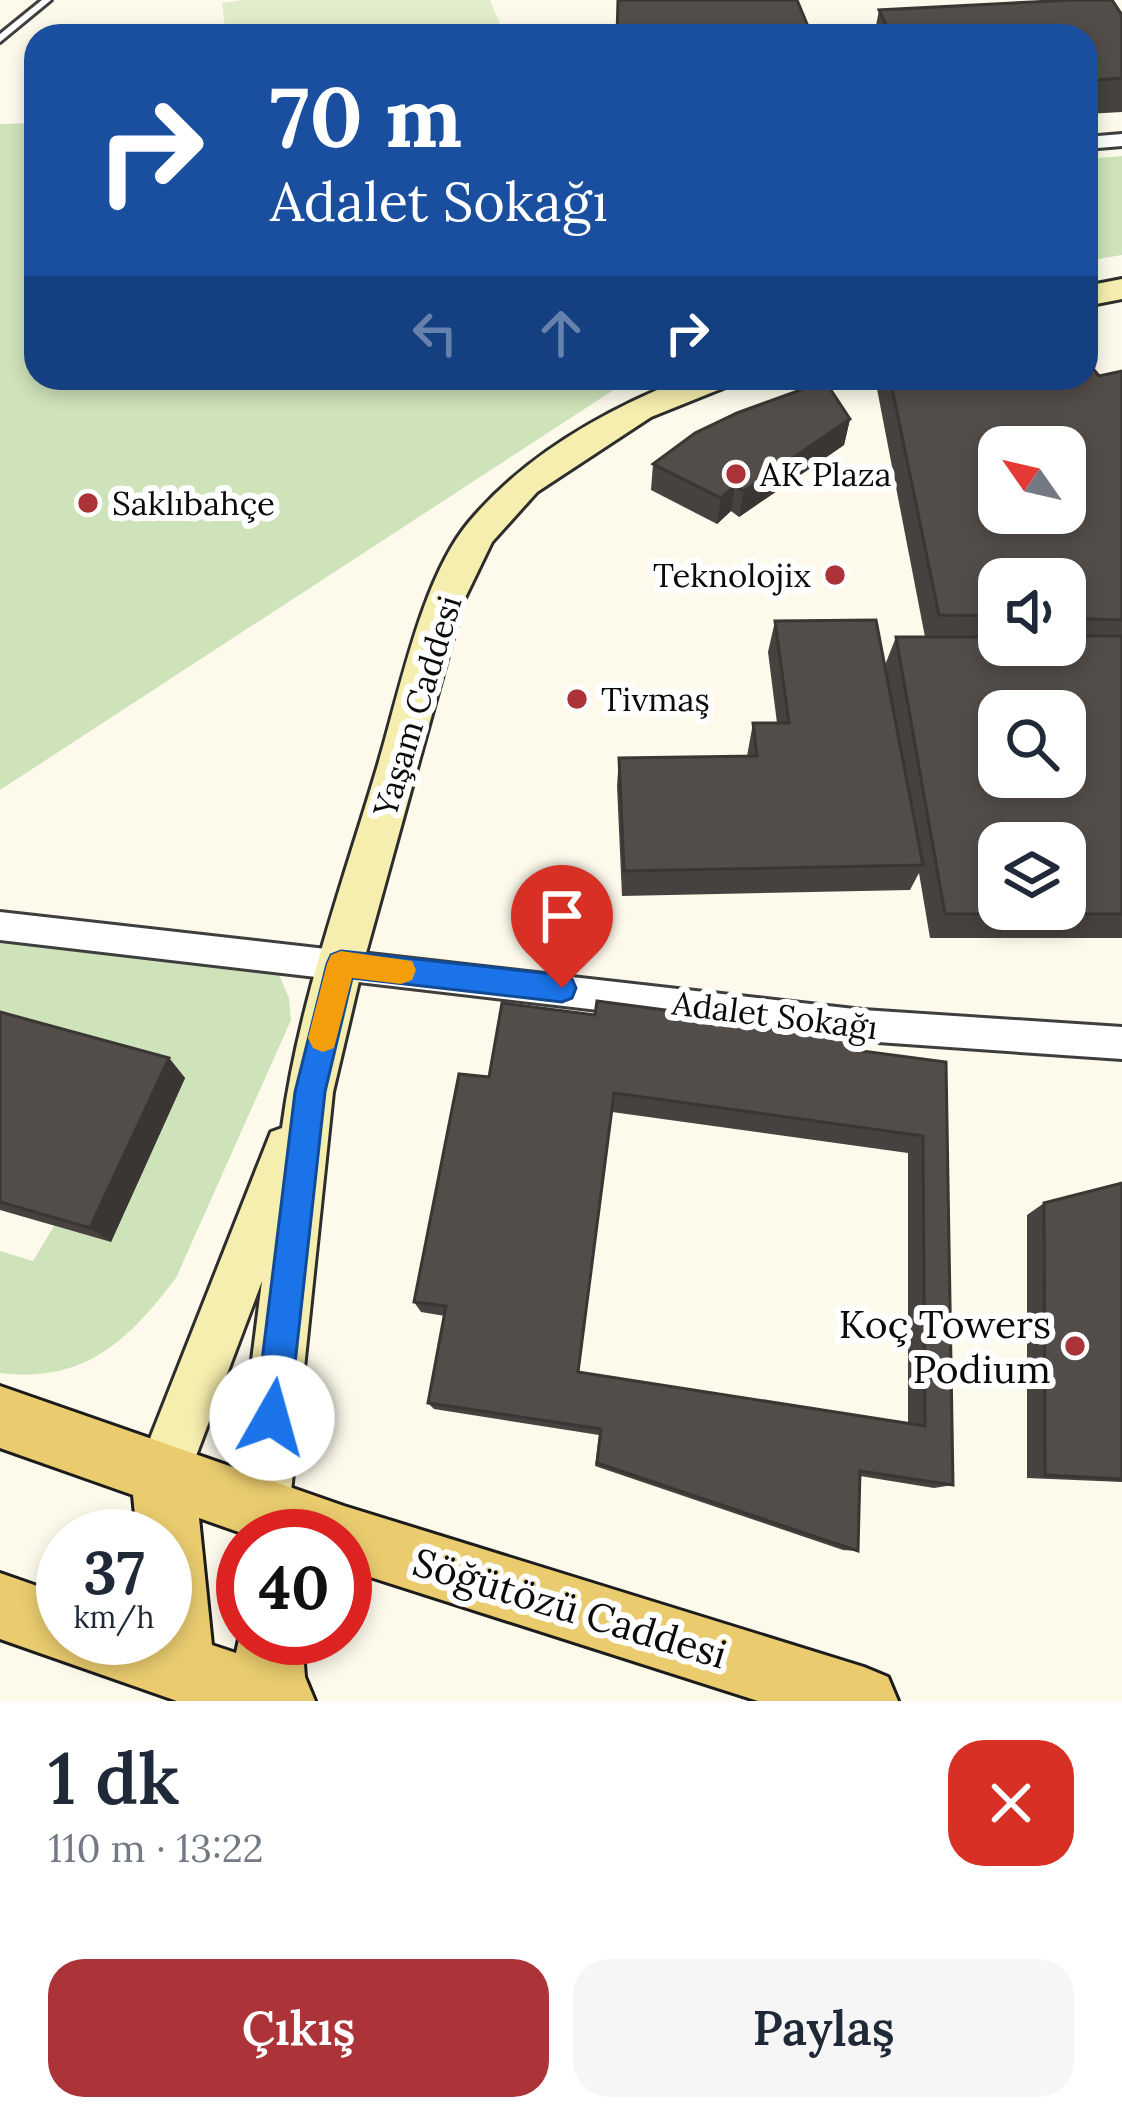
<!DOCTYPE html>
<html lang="tr">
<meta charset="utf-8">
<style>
:root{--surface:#fff;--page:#f6f6f7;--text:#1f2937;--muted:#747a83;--accent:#ac3338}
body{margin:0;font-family:Lora,serif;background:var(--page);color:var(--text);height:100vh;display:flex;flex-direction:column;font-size:45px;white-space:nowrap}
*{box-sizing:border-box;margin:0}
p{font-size:39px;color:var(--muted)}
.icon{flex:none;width:66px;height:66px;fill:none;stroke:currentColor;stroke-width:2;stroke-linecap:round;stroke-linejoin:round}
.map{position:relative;height:1701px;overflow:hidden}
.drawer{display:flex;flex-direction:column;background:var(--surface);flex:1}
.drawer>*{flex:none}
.guide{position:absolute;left:24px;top:24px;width:1074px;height:366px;border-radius:36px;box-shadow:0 6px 18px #0003;background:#1a4fa0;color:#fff;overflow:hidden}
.needle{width:78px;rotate:304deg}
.buttons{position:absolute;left:978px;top:426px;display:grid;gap:24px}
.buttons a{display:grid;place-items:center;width:108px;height:108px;border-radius:24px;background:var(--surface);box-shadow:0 6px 18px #0003;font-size:60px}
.speed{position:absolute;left:36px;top:1509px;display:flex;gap:24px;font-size:60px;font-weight:700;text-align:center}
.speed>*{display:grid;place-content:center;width:156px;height:156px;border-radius:50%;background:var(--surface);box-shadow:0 6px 18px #0003;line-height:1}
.speed small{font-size:30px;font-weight:400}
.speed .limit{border:18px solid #d22;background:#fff;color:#111}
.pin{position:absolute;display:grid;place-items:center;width:102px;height:102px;color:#fff;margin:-123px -51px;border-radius:50% 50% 50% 0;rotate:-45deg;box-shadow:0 0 12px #0007}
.pin .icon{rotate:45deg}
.me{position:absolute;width:132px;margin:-66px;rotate:7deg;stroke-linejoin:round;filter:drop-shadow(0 0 9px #0008)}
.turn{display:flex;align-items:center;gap:42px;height:252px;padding:0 48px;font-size:54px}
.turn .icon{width:156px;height:156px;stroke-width:2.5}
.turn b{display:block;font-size:84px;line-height:102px}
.lanes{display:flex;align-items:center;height:114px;padding:0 48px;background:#0003;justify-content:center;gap:60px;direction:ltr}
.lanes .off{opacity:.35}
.round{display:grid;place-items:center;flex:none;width:126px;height:126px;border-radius:36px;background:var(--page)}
.summary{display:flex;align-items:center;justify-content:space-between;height:204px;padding:0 48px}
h1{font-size:72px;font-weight:600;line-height:90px}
.primary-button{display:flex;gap:24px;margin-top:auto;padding:24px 48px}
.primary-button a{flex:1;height:138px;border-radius:36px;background:var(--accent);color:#fff;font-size:48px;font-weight:600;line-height:138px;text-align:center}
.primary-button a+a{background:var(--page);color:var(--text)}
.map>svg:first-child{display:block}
.green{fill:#cfe3ba}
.pitch{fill:#e0ecca}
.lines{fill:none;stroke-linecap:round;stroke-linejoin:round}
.lane-casing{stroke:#3e3e3e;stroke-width:6}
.street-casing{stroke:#3e3e3e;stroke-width:6}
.secondary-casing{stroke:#2d2d2d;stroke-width:6}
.primary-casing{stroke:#1c1c1c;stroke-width:6}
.lane{fill:#fff;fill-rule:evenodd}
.street{fill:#fff;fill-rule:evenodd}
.secondary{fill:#f6eeae;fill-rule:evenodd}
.primary{fill:#eacc6f;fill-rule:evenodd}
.wall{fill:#47423f;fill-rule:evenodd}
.shaded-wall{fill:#3a3633}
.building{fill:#534d49;stroke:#3a3633;stroke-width:3;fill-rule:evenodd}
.route{fill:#1a73e8;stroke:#114b97;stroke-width:3}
.slow{fill:#f59e0b}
.poi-dot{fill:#ac3338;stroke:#fff;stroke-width:4.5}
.labels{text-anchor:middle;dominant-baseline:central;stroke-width:12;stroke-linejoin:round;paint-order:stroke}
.poi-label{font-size:33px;fill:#0b0b0b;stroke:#fff;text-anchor:start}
.street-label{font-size:33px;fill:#0b0b0b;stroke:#fff}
.near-poi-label{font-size:39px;fill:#0b0b0b;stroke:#fff;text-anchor:end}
.near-street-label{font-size:39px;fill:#0b0b0b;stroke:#fff}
</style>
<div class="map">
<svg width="1122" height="1701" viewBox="0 0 1122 1701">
<rect width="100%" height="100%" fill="#fdfaec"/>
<path class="green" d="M36 123V378H632L0 790V124Z
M1122 156V255L1086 261V159Z
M0 937 278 972 289 998 291 1020 176 1278C127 1342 85 1383 0 1373V1251L33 1261 54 1226 111 1242 0 1027Z"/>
<path class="pitch" d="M243 0H490L505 36H226L222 3Z"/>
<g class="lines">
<defs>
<path id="lane" d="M42 0H51L0 42V34Z"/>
<path id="street" d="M1122 134V146L1086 149V137Z
M0 912 863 1010 1122 1027V1059L863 1041 0 940Z"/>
<path id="secondary" d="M1122 279V299L1086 306V286Z
M686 378H733L728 386 651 417 537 492 492 542 463 602 363 964 333 1092 289 1511 281 1531 268 1536 241 1531 233 1511 262 1281 182 1493 163 1501 144 1493 136 1474 271 1132 282 1128C298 1006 342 885 377 768 399 696 421 579 469 522 525 455 605 410 686 378Z"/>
<path id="primary" d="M0 1386 344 1506 864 1667 888 1677 898 1701H758L345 1569V1536H250L199 1518 212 1645 236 1653 243 1621V1638H302L305 1677 315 1701H177L0 1639V1573L63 1595V1638H165V1536H137L133 1495 0 1448Z"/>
</defs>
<use href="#lane" class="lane-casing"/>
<use href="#street" class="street-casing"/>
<use href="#secondary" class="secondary-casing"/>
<use href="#primary" class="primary-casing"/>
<use href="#lane" class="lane"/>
<use href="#street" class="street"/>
<use href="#secondary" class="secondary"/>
<use href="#primary" class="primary"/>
</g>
<path class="wall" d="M879 10 1122 15V112L1086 114V36H874Z
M1122 371V938H930L919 873 910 890 622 896 617 786 619 758 747 756 753 723H777L768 652 775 621 885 665 896 637H925L877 389 880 378H1086ZM999 579H1065V645H999Z
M850 419 844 445 739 517 731 511 717 524 651 490 653 464Z
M0 1012 169 1058 185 1078 111 1242 0 1210Z
M862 1051 946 1062 953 1485 934 1488 860 1476 858 1551 843 1550 595 1466 599 1435 434 1409 428 1403 445 1316 421 1312 414 1302 489 1077ZM612 1112 908 1153V1424L578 1372Z
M1122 1183V1482L1027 1478V1215L1044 1203Z"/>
<path class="shaded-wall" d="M850 419 844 445 739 517 744 491Z
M735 486 731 511 717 524 721 498Z
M169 1058 185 1078 111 1242 90 1228Z"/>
<path class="building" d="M618 0H797L812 36H617Z
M1071 0H1112L1122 15V78L1086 81V36H891L879 10Z
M1086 360 1099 376 1122 371V620L1065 618V579H999V616L939 615 890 378H1086ZM999 447H1065V513H999Z
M825 381 850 419 744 491 735 486 721 498 653 464 695 433 737 413Z
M876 620 923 865 624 871 619 758 757 756 753 723H789L775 621Z
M1065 636H1122V914H945L896 637H999V645H1065ZM999 711H1065V777H999ZM999 843H1065V909H999Z
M597 1001 863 1036 862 1051 946 1062 953 1485 860 1471 858 1551 597 1463 601 1429 428 1403 446 1306 414 1302 459 1074 489 1077 502 1003 595 1015ZM614 1093 923 1136 925 1426 578 1372Z
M0 1012 169 1058 90 1228 0 1202Z
M1122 1183V1479L1045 1475 1044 1203Z"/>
<path class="route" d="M341 951 562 975 572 979 576 988 572 998 562 1002 352 978 325 1092 289 1418 284 1430 272 1435 260 1430 255 1418 295 1092 327 964 331 955Z"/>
<path class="slow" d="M341 951 412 961 416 970 412 980 401 984 352 978 334 1048 323 1052 313 1048 308 1038 327 964 331 955Z"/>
<g class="poi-dot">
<circle cx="736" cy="474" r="12"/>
<circle cx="88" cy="503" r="12"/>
<circle cx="835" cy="575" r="12"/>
<circle cx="577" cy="699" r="12"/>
<circle cx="1075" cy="1346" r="12"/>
</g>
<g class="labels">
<g class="poi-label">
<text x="760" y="474">AK Plaza</text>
<text x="112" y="503">Saklıbahçe</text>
<text x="811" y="575" text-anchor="end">Teknolojix</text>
<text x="601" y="699">Tivmaş</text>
</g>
<g class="street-label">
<text transform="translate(417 706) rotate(-73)">Yaşam Caddesi</text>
<text transform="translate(775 1015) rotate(7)">Adalet Sokağı</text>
</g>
<g class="near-poi-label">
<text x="1051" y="1324">Koç Towers<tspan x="1051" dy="45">Podium</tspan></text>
</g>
<g class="near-street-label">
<text transform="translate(570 1608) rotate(17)">Söğütözü Caddesi</text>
</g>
</g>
</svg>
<div class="buttons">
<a><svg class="needle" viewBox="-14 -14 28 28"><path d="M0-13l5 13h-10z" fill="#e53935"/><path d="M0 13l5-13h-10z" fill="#747a83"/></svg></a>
<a><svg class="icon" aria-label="sound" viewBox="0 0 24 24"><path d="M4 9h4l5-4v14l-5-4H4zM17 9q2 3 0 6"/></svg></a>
<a><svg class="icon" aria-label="search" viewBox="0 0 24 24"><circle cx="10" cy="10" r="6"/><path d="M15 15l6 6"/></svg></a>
<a><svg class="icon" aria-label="layers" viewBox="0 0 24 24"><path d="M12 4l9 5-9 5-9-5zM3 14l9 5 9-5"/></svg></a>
</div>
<div class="speed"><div>37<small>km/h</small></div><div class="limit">40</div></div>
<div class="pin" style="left:562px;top:988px;background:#d93025"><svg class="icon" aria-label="arrive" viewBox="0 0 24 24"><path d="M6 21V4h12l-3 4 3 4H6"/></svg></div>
<svg class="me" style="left:272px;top:1418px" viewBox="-20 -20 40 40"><circle r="19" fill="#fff"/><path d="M0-13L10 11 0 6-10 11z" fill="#1a73e8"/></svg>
<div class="guide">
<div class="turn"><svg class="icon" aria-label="right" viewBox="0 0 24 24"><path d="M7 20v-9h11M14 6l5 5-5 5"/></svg><div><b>70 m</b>Adalet Sokağı</div></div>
<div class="lanes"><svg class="icon off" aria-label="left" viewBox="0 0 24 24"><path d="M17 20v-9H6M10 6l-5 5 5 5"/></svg><svg class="icon off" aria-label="ahead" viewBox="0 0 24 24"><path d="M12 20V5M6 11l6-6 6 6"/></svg><svg class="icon" aria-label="right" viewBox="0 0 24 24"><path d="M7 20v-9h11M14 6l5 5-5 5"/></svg></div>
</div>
</div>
<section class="drawer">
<div class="summary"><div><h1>1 dk</h1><p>110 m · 13:22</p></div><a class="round" style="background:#d93025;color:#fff"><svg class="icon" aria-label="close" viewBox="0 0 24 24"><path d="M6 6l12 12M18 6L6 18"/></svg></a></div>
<div class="primary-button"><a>Çıkış</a><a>Paylaş</a></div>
</section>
